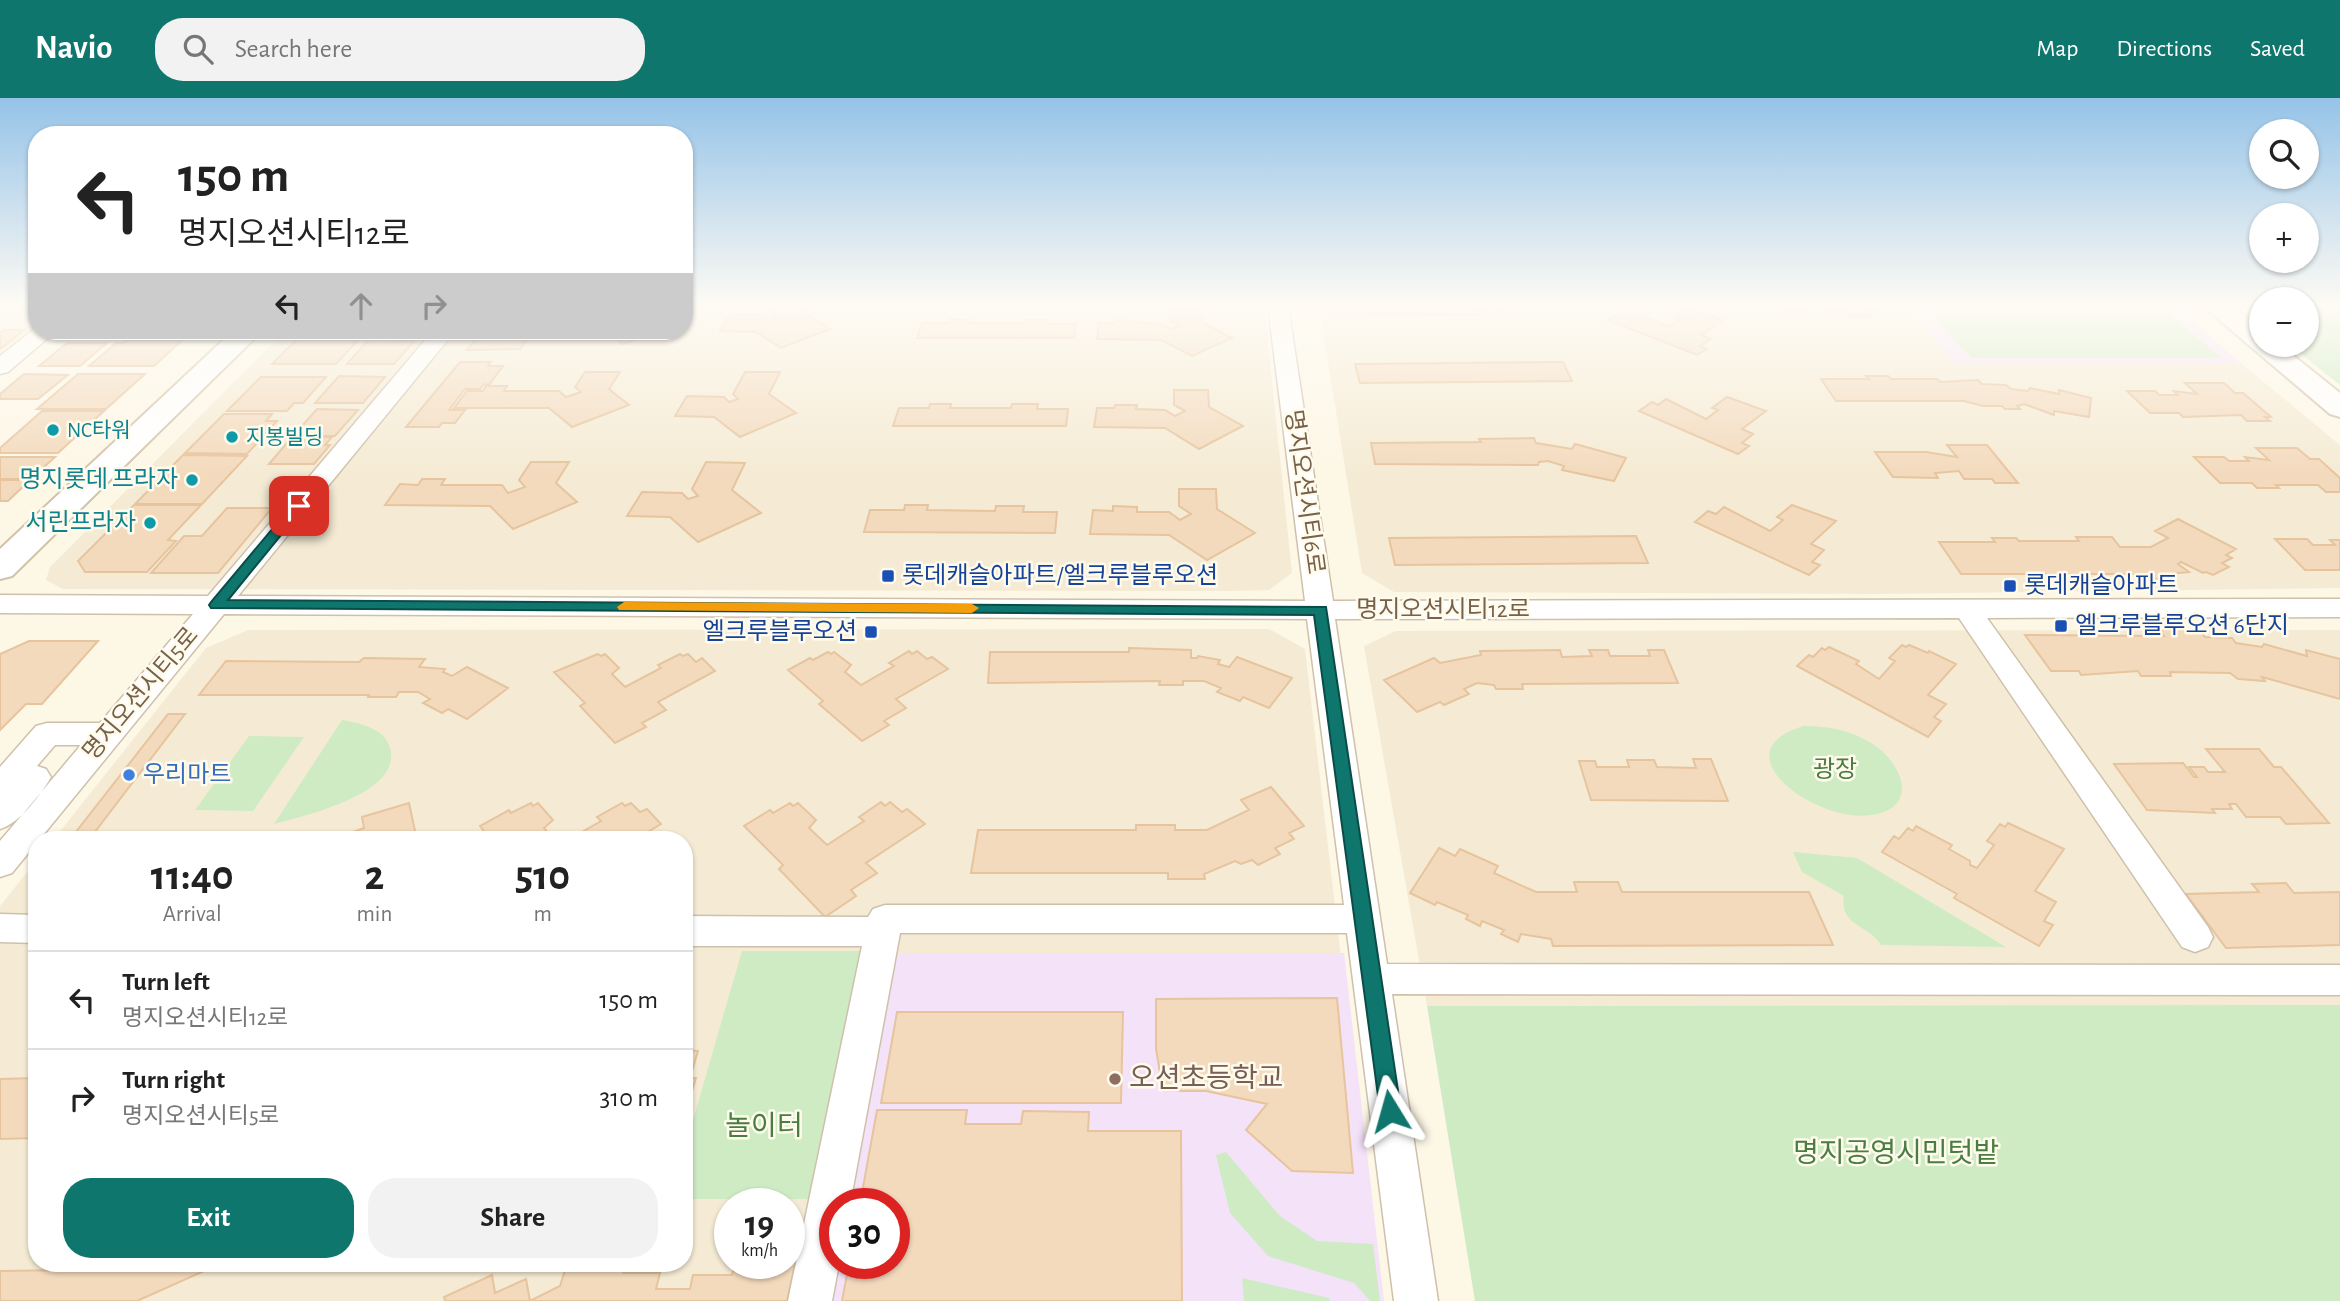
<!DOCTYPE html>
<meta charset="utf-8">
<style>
:root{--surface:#fff;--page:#f2f2f2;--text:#222;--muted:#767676;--line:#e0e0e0;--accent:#0f766e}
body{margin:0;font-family:"Alegreya Sans","Noto Sans KR",sans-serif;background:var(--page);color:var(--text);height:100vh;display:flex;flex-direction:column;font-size:26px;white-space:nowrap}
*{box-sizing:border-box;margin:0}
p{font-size:23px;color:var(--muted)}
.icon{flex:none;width:38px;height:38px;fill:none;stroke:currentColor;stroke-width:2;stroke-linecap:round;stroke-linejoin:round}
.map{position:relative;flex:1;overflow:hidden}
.details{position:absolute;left:28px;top:733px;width:665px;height:441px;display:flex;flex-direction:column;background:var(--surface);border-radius:28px;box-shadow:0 2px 5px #0004}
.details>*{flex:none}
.top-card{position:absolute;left:28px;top:28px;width:665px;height:214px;border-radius:28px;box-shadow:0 2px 5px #0004;background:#fff;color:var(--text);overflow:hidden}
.fabs{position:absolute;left:2249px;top:21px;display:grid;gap:14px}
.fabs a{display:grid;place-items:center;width:70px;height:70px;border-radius:50%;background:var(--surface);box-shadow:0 2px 5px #0004;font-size:35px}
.speed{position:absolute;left:714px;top:1090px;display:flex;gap:14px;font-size:35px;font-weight:700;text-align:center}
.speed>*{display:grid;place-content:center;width:91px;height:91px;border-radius:50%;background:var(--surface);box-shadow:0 2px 5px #0004;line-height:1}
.speed small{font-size:18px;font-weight:400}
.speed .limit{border:10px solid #d22;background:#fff;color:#111}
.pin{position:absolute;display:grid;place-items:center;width:60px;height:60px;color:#fff;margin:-30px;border-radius:14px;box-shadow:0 4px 10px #0006}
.me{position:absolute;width:77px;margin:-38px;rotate:352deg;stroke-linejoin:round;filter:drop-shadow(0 0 5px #0008)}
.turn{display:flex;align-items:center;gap:24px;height:147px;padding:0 35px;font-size:32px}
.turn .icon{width:91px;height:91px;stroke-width:2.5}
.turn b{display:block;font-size:49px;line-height:60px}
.lanes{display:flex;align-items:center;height:66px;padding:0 35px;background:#0003;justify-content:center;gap:35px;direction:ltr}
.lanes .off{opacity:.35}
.eta{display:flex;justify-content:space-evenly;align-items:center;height:119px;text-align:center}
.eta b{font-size:42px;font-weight:600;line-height:49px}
.action{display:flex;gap:14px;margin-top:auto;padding:14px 35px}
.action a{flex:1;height:80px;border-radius:28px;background:var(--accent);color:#fff;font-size:28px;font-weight:600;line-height:80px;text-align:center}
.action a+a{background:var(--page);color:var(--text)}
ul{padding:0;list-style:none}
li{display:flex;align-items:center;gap:21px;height:98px;padding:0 35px;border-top:2px solid var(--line)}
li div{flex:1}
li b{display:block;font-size:26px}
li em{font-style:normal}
header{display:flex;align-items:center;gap:42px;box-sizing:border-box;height:98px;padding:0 35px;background:var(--accent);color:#fff}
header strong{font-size:33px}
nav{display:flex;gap:38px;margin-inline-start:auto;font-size:24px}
.search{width:490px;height:63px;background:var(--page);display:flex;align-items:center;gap:18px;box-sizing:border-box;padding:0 24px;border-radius:28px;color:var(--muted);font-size:26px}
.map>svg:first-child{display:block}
.residential{fill:#f5ebd4;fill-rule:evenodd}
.education{fill:#f4e2f9}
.green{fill:#ceebc4}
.building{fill:#f3dabd;stroke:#e6c49d;stroke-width:2}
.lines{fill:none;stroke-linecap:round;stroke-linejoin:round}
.street-casing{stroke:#cfc0ac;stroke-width:3}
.secondary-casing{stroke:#d2c2a9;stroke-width:4}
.street{fill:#fff;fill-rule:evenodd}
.secondary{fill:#fff;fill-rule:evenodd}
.route{fill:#0f766e;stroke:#0a4d48;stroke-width:2}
.slow{fill:#f59e0b}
.culture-dot{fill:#0f9aa8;stroke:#fffbec;stroke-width:2.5}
.transit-dot{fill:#1a4fb4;stroke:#fffbec;stroke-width:2.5}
.shop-dot{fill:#3f7fe0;stroke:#fffbec;stroke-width:2.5}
.education-dot{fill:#8d6e63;stroke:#fffbec;stroke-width:2.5}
.labels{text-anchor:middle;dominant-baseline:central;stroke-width:5;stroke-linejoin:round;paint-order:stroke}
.far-culture-label{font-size:21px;fill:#0d838f;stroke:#fffbec;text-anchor:start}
.culture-label{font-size:24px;fill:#0d838f;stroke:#fffbec;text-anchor:end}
.street-label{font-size:24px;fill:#77614a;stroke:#fffbec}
.transit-label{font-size:24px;fill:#164399;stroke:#fffbec;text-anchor:start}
.park-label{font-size:24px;fill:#4a7d42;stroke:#fffbec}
.shop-label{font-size:24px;fill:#366cbe;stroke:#fffbec;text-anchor:start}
.near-education-label{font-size:28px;fill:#785e54;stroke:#fffbec;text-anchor:start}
.near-park-label{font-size:28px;fill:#4a7d42;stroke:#fffbec}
</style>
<header>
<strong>Navio</strong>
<div class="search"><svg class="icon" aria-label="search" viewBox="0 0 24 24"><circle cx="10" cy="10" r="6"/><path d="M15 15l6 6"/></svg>Search here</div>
<nav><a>Map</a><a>Directions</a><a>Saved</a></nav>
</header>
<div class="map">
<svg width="2340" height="1203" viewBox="0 0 2340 1203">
<rect width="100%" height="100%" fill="#fdf7e6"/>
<path class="residential" d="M0 208H37V226L0 255Z
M684 208H1264L1292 475 1269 492 1233 493 63 491 46 482 50 469 285 233H684Z
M1319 208H1904L1955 266H2242L2340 347V490L1871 496 1394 494 1362 475Z
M1269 531 1305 551 1341 860 835 1106V1166H838L831 1203H0V808L37 762V1166H684V742H53L206 550 248 532ZM730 1106H789V1166H730Z
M2340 532V907L1427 908 1364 548 1396 533Z"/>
<path class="education" d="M1904 208H2180L2194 221 2196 226 2242 266H1955Z
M895 855H1344L1384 1203H831L838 1166H894V1106H849Z"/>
<path class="green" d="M1925 208H2161L2221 260H1971Z
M2307 208H2340V287L2290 247H2306Z
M342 622C359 625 385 630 390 650 403 696 303 718 274 726Z
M1804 628C1826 628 1846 631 1866 642 1898 658 1925 708 1872 717 1816 726 1716 653 1804 628Z
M249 638 304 639 253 713 195 712Z
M1793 754 1857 760 2006 849 1881 847C1870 827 1839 828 1844 798L1802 774Z
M742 853H872L822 1101H684V1053Z
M2340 907V1203H1475L1427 908Z
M1226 1054 1280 1118 1317 1143 1373 1146 1380 1203H1370L1354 1185 1268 1158 1230 1115 1216 1057Z
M1242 1180 1329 1200 1330 1203H1244Z"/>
<path class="building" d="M775 208H809L805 215 830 231 781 250 756 234 720 233 730 216 764 217 769 221 777 219 772 214Z
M1338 208H1528L1513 212 1510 210 1502 212 1484 210 1485 213H1476L1478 217H1459L1340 216Z
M1762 208H1869L1874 213H1867L1871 218H1850L1846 214 1834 215 1822 210H1804L1807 214H1788L1786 210 1764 211Z
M1170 210H1201L1202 224 1232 240 1192 258 1161 242 1097 241 1099 225H1115L1116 222 1161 226 1171 231 1180 227 1170 222Z
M1688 211 1723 222 1701 237 1711 241 1700 248 1707 251 1697 257 1608 222 1620 215 1626 217 1633 213 1669 229 1680 221 1675 219Z
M950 221 969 222 968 225H1024L1025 222H1048V226H1076L1074 240H917L922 225H949Z
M5 232H24L0 251V235Z
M482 233H533L520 251 467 252Z
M606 233H659L623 246Z
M304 234H352L345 241H359L336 266H272Z
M133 237H188L154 268H89L116 245H123Z
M369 241 415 242 394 266H347Z
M67 245H107L80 268H39Z
M460 264H491L488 268H503L489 287 484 286 480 291H465L449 312H465L455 325H442L439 329H406Z
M1563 264 1572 283 1360 285 1355 266Z
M585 274H620L609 291 629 307 572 329 549 310H454L467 293H483L486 288H507L504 293H559L566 299 581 294 575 289Z
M745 274H780L769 296 796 315 740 339 714 319 675 318 687 298 724 299 729 304 738 301 733 296Z
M24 276 68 277 38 301H0V296Z
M78 276H145L106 311H37Z
M339 278 385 279 363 305H315Z
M1866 278H1888L1891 281H1937L1940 284 1978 282 1982 286 2006 287 2011 291 2028 293 2030 290 2059 296V292L2091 300 2089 319 2054 313V317L2024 306 2017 308 2020 311H2005L2002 308H1983L1964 303H1836L1821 281H1869Z
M261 279H326L303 305H294L287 313H227Z
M2185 285H2224L2235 295H2243L2271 319H2265L2270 323H2247L2241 317 2183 319 2179 315H2150L2127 293H2155L2159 297H2178L2174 293 2197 296Z
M1174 292H1208L1209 309 1243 328 1199 351 1165 330 1094 329 1097 310H1114L1115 307H1137L1136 311 1165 312 1175 318 1185 313 1174 307Z
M1727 299 1766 313 1742 331 1753 336 1742 345 1749 348 1738 356 1639 313 1652 304 1658 307 1666 301 1706 321 1718 312 1712 310Z
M930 306H951L950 310H1011L1012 306H1038L1037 311H1068L1066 328H893L899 310H929Z
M317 311 358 312 335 338H293Z
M42 313H104L58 355H0V350Z
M224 316H272L266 323H277L247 356 185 355Z
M292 339H332L325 347H330L314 366H269Z
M1534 340 1536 345 1572 351 1575 346 1626 360 1614 383 1562 372 1564 368 1548 363 1539 364 1538 367 1375 366 1371 345 1481 344 1479 341Z
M1947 347H1987L2018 385H1995L1992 381H1964L1959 373 1935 375 1938 380 1893 379 1875 354H1926L1957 359Z
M2256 350H2297L2310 361H2319L2340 380V394H2326L2318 387H2276L2279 390H2257L2252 385H2220L2194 359H2224L2229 363H2249L2245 359 2269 362Z
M183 357 247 358 202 406H135Z
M0 359H55L31 381H0Z
M531 364H569L556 385 577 404 513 431 490 408 385 407 400 386 418 387 422 381H445L441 387H502L508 395 525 389 519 382Z
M706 364 745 365 732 392 761 415 698 444 670 419 627 418 642 394 682 395 688 401 698 398 692 391Z
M0 382H30L8 403H0Z
M1179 391H1216L1217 411 1255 435 1207 462 1169 437 1090 436 1093 412 1113 413V408L1137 409V414H1169L1180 422 1191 416 1179 408Z
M134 407H201L168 442 176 443 147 474H85L78 463Z
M905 407H928L927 412 995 413 996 408H1024L1023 414H1057L1055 435 864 434 870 412H904Z
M1792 407 1836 423 1811 446 1824 452 1812 464 1820 467 1809 477 1695 424 1708 413 1716 416 1724 409 1770 433 1783 422 1777 419Z
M227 410H272L218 475H151L184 438H202Z
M2178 421 2236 451 2226 457 2232 460 2222 465 2229 469 2213 477 2206 474 2203 475 2181 464 2178 466 2189 474 2168 476 2172 482 2152 481 2147 476H1961L1939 444H1995L1992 440H2016L2019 443H2079L2076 439H2112L2120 449H2151L2168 440 2155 433Z
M1636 438 1648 465 1395 467 1389 440Z
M2275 441H2307L2313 447H2335L2330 442H2340V472H2305Z
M2159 532H2199L2205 539 2232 540 2236 545 2262 549 2264 546 2307 558 2306 552 2340 561V601L2262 579 2265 583 2238 581 2230 575 2170 574 2171 578H2141L2138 573 2081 577 2079 573H2051L2025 537 2164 538Z
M29 543H98L42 606H26L0 632V556Z
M1902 547 1906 549 1909 547 1928 555 1929 553 1956 566 1928 597 1946 606 1934 619 1941 623 1928 639 1797 568 1809 557 1813 559 1822 550 1825 552 1829 549 1859 563 1856 566 1879 581 1895 563 1889 560Z
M1129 550 1191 552V560H1197L1198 558 1220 562 1218 566 1229 569 1237 559 1292 580 1269 610 1243 599 1240 603 1217 594 1221 590 1204 583H1183V587H1159L1160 583 988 585 990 554H1129Z
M1560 552 1562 559 1592 558 1589 552H1608L1610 558H1650L1648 552H1664L1678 585 1522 586 1523 591H1496L1494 587 1477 585 1464 591 1469 596 1444 607 1440 604 1417 614 1384 582 1434 560 1440 565 1481 557 1480 553Z
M909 553 912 556 917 553 927 561 932 559 948 571 896 601 906 610 884 623 889 627 862 643 819 606 823 603 788 572 810 560 813 562 828 554 831 556 834 554 851 567 845 574 861 587 894 568 889 565Z
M598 556 601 558 605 556 619 570 612 576 625 589 661 570 658 567 680 556 683 558 688 556 696 564 702 560 715 573 658 604 666 612 642 625 646 629 615 645 580 608 585 605 554 574Z
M364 560 425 561 419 569 445 571 443 574 452 578 467 569 508 590 467 621 448 611 442 615 423 605 430 601 418 594H399L396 599H368L369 597H199L226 563 359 564Z
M168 616H185L91 739H72Z
M2206 651H2259L2274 669H2281L2329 725 2286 726 2280 719H2246L2236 706H2229L2232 711H2212L2215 715 2147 712 2114 666 2183 665 2194 679H2197L2189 669H2204L2208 674H2225Z
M1693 661H1711L1728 703 1591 702 1579 663H1595L1597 669H1629L1627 662H1654L1657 669 1696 670Z
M1271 689 1304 728 1289 735 1294 741 1275 750 1280 756 1258 767 1252 762 1241 766 1235 763 1204 776 1205 781H1168V775H971L978 732H1136V727H1175V732H1207L1249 712 1241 702Z
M881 704 885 708 890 704 902 714 907 711 925 726 866 765 877 775 851 792 856 798 825 819 779 771 783 767 744 728 770 712 773 715 790 705 793 708 798 705 816 722 809 730 827 747 864 723 859 719Z
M409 705 417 742H331L364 730 362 719Z
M531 705 533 708 538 705 553 722 544 730 554 742H491L480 728 509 712 511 715Z
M622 705 625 708 631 705 640 714 647 711 661 726 634 742H568L601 723 597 719Z
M2008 725 2064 751 2035 793 2056 804 2044 823 2053 827 2039 848 1954 800 1957 796 1882 754 1894 738 1899 741 1908 730 1913 733 1916 728 1952 747 1949 751 1970 763V767L1977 770 1994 747 1987 743 2000 726 2005 729Z
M1439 750 1455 758 1460 751 1498 768 1494 775 1536 794H1577L1574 784H1618L1622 794H1809L1833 847 1553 848 1551 841 1521 836 1518 844 1501 836 1504 832 1482 823 1480 828 1466 821 1468 817 1437 804 1435 807 1410 795Z
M2286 785 2294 795 2340 794V847L2226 850 2186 796 2259 794 2252 786Z
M1337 900 1353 1075 1292 1073 1246 1032 1267 1006 1206 993H1163L1156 951V901Z
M897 914H1123L1121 1005H881Z
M684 952 698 953 690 980H696L684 1018Z
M37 980V1040L0 1041V981Z
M877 1012H967L965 1026H1021L1023 1013 1089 1014 1088 1033H1181L1182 1203H842L849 1166H894V1106H860Z
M789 1157H797L787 1203H445L444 1199 492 1177 495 1195 526 1181 530 1203 560 1188 567 1166H626L623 1175H660L656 1191H690L693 1177H732L735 1166H789Z
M80 1166H213V1169L137 1203H0V1173L65 1172Z"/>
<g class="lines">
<defs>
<path id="street" d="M1268 208H1288L1333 503 2340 501V519L1987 520 2208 829 2213 839 2208 849 2195 854 2182 849 1959 520 1335 521 1387 866 2340 867V897L1392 896 1438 1203H1394L1347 835H900L850 1106H835V1166H839L832 1203H788L862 848H684V818L868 819 873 811 885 807H1344L1307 521 224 516 12 775 0 779V743L81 647H55L37 668 46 671 51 679C40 698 20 725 0 731V669L36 628 47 625H100L193 516 0 515V497L208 498 433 233H455L238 498 1305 503Z
M37 229V233H56L8 274 0 276V258Z
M0 816 37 817V845L0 844Z"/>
<path id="secondary" d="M2203 208H2232L2261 231V247H2280L2340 295V319L2330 316Z
M233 233H262L12 478 0 481V451Z"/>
</defs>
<use href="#street" class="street-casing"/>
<use href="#secondary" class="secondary-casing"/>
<use href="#street" class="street"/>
<use href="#secondary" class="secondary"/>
</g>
<linearGradient id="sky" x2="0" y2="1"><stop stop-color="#95c3e8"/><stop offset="0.55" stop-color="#fefbf4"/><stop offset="1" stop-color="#fefbf4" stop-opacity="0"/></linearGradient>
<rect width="2340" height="377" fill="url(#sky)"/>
<path class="route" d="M299 404 305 408 303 410 228 502 1326 509 1401 1013 1398 1020 1390 1022 1383 1020 1380 1013 1314 517 211 510 209 507 211 504 294 405Z"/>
<path class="slow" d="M624 504 972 506 979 510 972 515 619 512 617 509Z"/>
<g class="culture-dot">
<circle cx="53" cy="332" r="7"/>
<circle cx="232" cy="339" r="7"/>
<circle cx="192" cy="382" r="7"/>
<circle cx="150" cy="425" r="7"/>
</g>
<g class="transit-dot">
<rect x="881" y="471" width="14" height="14" rx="3.5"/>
<rect x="2003" y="481" width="14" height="14" rx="3.5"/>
<rect x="2054" y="521" width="14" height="14" rx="3.5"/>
<rect x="864" y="527" width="14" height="14" rx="3.5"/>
</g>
<circle class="shop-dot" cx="129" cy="677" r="7"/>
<circle class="education-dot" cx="1115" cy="981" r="7"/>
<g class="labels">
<g class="far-culture-label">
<text x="67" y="332">NC타워</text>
<text x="246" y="339">지봉빌딩</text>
</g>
<g class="culture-label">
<text x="178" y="382">명지롯데 프라자</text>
<text x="136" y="425">서린프라자</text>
</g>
<g class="street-label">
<text transform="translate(1304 394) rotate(82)">명지오션시티6로</text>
<text x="1443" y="512">명지오션시티12로</text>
<text transform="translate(141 596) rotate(-50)">명지오션시티5로</text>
</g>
<g class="transit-label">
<text x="902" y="478">롯데캐슬아파트/엘크루블루오션</text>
<text x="2024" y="488">롯데캐슬아파트</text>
<text x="2075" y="528">엘크루블루오션 6단지</text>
<text x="857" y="534" text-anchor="end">엘크루블루오션</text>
</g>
<g class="park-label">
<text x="1835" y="672">광장</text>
</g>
<g class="shop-label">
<text x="143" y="677">우리마트</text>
</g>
<g class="near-education-label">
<text x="1129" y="981">오션초등학교</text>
</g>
<g class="near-park-label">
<text x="764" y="1029">놀이터</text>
<text x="1896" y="1056">명지공영시민텃밭</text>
</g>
</g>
</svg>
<div class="fabs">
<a><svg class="icon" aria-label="search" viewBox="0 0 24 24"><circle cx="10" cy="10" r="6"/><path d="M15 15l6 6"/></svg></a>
<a>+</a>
<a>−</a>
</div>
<div class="speed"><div>19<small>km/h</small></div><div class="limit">30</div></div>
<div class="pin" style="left:299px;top:408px;background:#d93025"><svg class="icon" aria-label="arrive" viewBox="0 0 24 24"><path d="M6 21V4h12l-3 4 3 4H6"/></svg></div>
<svg class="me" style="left:1390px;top:1013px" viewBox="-20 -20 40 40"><path d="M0-17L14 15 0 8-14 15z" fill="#0f766e" stroke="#fff" stroke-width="4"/></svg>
<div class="top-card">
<div class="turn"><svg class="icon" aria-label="left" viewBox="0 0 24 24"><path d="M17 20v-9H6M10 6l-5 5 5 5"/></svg><div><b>150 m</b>명지오션시티12로</div></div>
<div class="lanes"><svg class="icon" aria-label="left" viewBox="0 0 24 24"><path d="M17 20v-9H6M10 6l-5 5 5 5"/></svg><svg class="icon off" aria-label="ahead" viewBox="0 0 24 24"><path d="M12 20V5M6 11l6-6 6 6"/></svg><svg class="icon off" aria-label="right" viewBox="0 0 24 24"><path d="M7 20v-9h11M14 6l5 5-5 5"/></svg></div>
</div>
<section class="details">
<div class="eta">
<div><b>11:40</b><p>Arrival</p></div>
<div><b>2</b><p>min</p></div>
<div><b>510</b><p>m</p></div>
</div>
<ul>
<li><svg class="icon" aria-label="left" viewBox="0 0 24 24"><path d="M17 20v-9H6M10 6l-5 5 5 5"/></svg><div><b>Turn left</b><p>명지오션시티12로</p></div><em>150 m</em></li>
<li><svg class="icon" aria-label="right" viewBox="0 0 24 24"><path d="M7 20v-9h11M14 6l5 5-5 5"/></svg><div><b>Turn right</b><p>명지오션시티5로</p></div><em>310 m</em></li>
</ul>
<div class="action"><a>Exit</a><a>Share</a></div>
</section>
</div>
